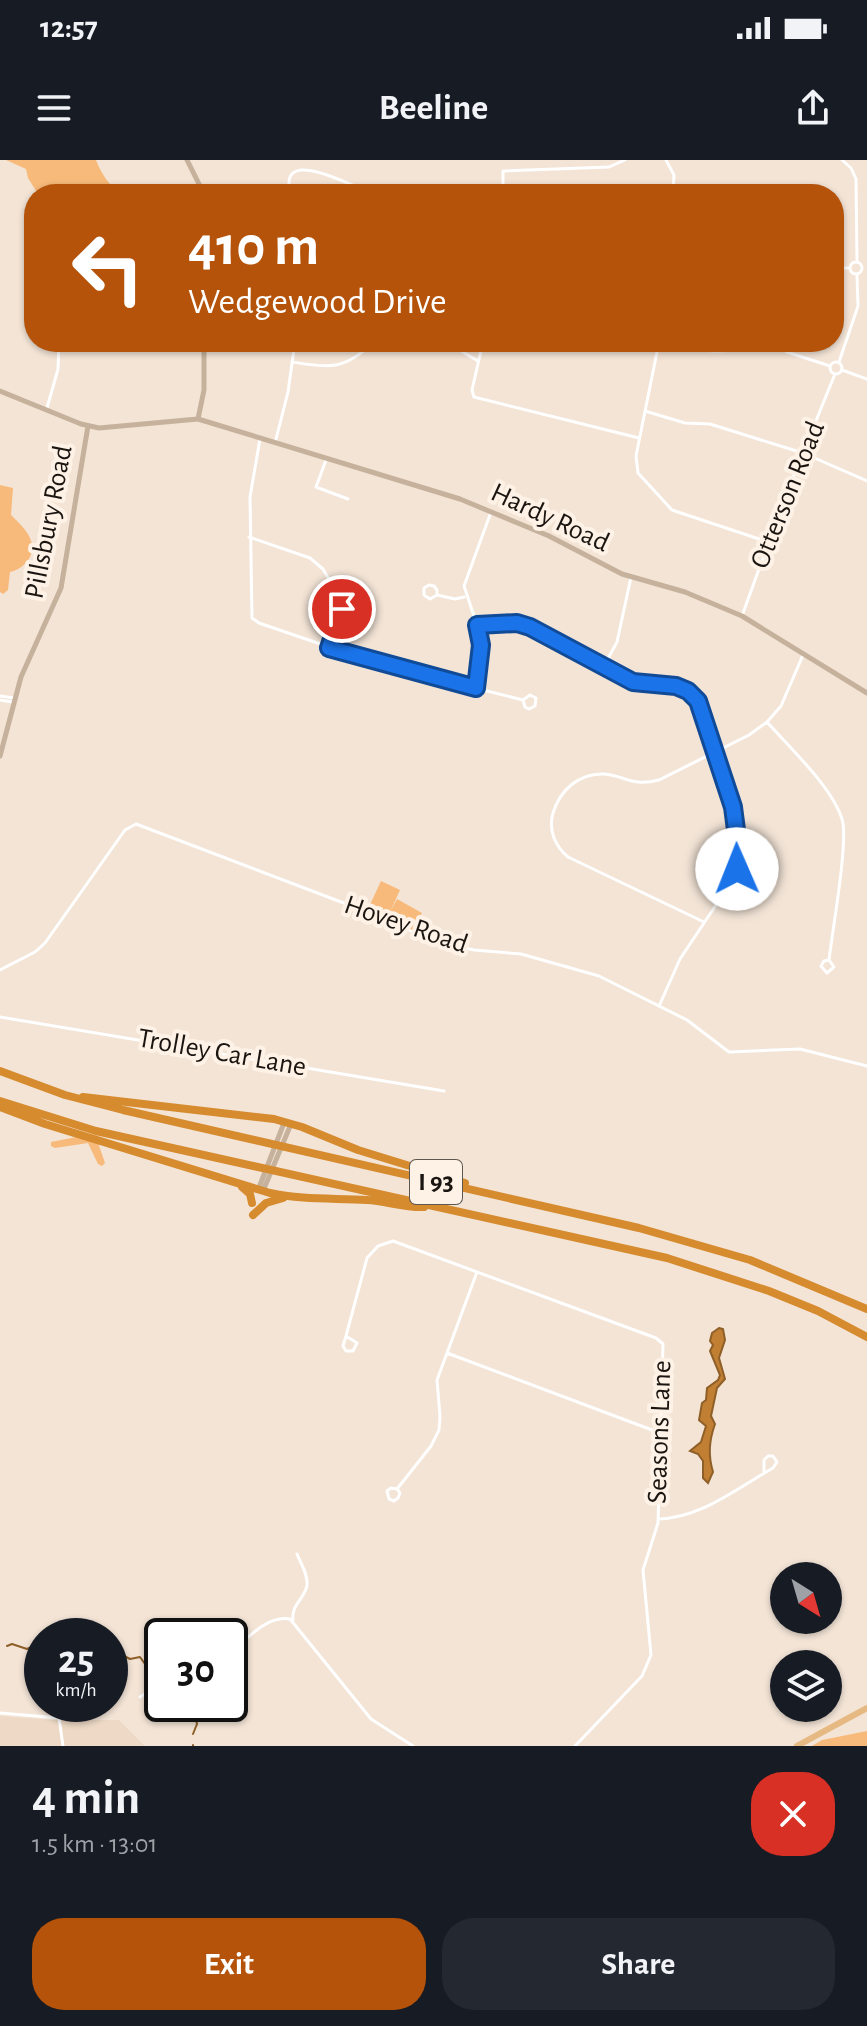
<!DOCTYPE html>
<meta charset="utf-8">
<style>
:root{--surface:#171b24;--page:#242831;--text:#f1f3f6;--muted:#9ea1a6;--accent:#b45309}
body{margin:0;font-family:"Alegreya Sans",sans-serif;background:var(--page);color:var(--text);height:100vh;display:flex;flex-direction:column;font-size:30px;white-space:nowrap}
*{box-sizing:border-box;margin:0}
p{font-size:26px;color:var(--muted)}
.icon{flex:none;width:44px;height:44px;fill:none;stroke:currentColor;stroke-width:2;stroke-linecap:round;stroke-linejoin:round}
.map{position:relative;height:1586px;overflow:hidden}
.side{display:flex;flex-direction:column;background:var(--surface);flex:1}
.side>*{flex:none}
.hud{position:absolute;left:24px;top:24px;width:820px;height:168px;border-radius:32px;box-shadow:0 2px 6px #0004;background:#b45309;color:#fff;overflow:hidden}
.needle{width:52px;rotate:143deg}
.controls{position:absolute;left:770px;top:1402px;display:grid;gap:16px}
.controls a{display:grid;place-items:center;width:72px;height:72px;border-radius:50%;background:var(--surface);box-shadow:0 2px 6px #0004;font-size:40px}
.speed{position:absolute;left:24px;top:1458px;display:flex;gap:16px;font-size:40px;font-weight:700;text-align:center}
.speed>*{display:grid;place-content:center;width:104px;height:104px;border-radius:50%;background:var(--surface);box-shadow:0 2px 6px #0004;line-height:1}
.speed small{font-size:20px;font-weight:400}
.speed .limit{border:4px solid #111;border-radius:12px;background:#fff;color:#111}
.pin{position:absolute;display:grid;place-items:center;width:68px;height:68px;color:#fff;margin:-34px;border:4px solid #fff;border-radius:50%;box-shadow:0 2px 8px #0007}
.me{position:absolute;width:88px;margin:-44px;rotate:359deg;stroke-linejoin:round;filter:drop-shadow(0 0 6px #0008)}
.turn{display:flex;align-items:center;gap:28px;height:168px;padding:0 32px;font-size:36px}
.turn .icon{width:104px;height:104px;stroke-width:2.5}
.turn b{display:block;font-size:56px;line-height:68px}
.round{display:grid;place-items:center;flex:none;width:84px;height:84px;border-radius:32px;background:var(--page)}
.head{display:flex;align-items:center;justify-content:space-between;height:136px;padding:0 32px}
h1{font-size:48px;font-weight:700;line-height:60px}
.action{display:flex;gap:16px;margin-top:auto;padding:16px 32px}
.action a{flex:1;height:92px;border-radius:32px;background:var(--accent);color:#fff;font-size:32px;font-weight:700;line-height:92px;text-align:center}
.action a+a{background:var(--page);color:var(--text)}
.status{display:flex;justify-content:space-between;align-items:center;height:56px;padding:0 40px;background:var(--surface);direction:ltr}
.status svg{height:22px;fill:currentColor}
header{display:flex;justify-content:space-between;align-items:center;height:104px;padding:0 32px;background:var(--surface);font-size:36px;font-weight:700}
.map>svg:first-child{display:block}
.built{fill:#edd9c5}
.green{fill:#f7ba7a}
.water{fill:#c17f33;stroke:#8f5f28;stroke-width:2}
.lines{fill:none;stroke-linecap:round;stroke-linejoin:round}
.stream{stroke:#8f5f28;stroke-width:2}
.street{stroke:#fff;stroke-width:3}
.secondary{stroke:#c6b29c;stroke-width:5}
.primary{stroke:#e6b982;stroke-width:6}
.highway{stroke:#d68b2f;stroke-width:8}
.route-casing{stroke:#114b97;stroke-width:20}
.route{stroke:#1a73e8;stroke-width:14}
.labels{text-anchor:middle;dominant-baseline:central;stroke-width:8;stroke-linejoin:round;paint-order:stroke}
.shield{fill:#fef2e7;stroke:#5e5750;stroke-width:2}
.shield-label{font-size:26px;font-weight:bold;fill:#1a1510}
.street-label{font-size:28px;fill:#1a1510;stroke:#fef2e7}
</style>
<div class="status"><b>12:57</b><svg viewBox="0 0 49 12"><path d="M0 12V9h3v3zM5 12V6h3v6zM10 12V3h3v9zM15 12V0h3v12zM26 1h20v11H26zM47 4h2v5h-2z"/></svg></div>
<header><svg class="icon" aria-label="menu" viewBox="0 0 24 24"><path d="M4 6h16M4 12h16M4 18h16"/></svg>Beeline<svg class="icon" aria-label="share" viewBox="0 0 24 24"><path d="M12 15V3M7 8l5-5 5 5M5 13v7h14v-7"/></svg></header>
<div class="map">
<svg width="867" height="1586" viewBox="0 0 867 1586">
<rect width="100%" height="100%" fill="#f3e4d6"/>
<path class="built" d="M0 1556 53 1560H119L145 1586H0Z"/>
<path class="green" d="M6 0H96C102 15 109 26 123 34H38L28 18 26 9Z
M0 325 13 328 11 355C17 361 25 368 29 376 38 393 26 408 10 412L8 430 3 434 0 432Z
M381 721 400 730 390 752 397 739 422 753 412 771 368 749Z
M92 974 96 977 105 1003 102 1006 98 1004 88 983 55 988 51 986V982Z
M867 1571V1586H812L822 1580Z"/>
<path class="water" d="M719 1168 723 1169 725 1180 719 1198 725 1219 717 1228 711 1256 715 1264C709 1281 708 1295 713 1312L708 1323 703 1318V1301L698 1294 690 1291 701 1282 706 1266 699 1260 702 1243 706 1240 707 1228 718 1220 720 1215 710 1191 713 1185 710 1181 712 1173Z"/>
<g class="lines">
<path class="stream" d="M55 1476H57
M7 1486 12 1484 27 1489 42 1482
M110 1494 122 1495 130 1499 140 1497 150 1511H162
M192 1544 197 1564 193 1574
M193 1586V1585"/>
<path class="street" d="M666 0 674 15 673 34
M842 0 851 8 856 19 857 102
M293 34C289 28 287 22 291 15 302 0 346 23 362 29
M340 34C366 28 388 28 414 34
M503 34V11L609 7 625 0
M850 108a6 6 0 1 1 12 0a6 6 0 1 1-12 0Z
M34 108 30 114 34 121
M834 108H850
M446 182 478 201
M483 182 472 230 474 237 639 278
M650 182C681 186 728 200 754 182
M659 182 636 296 638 313 672 350 768 382
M772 182 787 192 830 206
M830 208a6 6 0 1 1 12 0a6 6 0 1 1-12 0Z
M292 202C332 208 344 210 374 182
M839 202 858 146 857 115
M842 210 867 219
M47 248 58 209 59 182
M645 251 685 263 710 264 803 293 867 321
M260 279 250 337 252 458 259 463 376 503 523 540 525 547 529 549 535 546 536 538 530 535 523 540
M275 283 288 232 295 182
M326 300 316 327 348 339
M249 377 310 398 323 409 342 442 341 454 329 488
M437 435V430L434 426 429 425 424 428V435L430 439 437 435 455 439 464 437
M742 456 785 337 835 214
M477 465 524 464 633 522 683 528 692 535 701 547 733 647 738 704 732 721 680 799 660 844
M604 506 617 482 631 417
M476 528 480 474 464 426 491 352
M0 536 14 538
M0 540 12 542
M767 562C790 588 832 627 842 659 849 679 832 773 829 800L824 801 821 806 827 813 834 807 829 800
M704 762 568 697C555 686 548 670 553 653 560 630 579 613 604 614 627 616 631 627 659 620L749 575 767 562 781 546 803 495
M0 810 35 792 45 783 125 670 136 664 370 753 434 781 474 790 521 794 599 816 687 860 729 892 800 889 867 906
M0 857 444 931
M346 1176 357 1183 353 1191H346L343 1186 346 1176 367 1098 378 1086 393 1081 656 1178 663 1184 658 1363 643 1410 651 1495 642 1516 575 1586
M447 1193 660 1273
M397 1329 400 1333 398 1338 394 1341 389 1339 387 1331 391 1328 397 1329 431 1286 439 1270 440 1256 437 1220 477 1112
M658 1359C701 1358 736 1329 773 1308L777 1302 773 1296H768L764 1300V1313
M293 1460C291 1444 305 1439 307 1425 308 1414 301 1404 297 1394
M230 1494C246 1480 266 1455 290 1459L371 1559 413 1586
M140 1537 162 1523
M0 1553 59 1558 63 1586"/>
<path class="secondary" d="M187 0 204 34
M0 231 81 264 99 268 198 259 460 339 549 376 622 414 685 432 742 456 867 533
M198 259 204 230V182
M0 596 21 517 61 428 88 266
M258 1030 284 963
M263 1031 291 964"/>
<path class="primary" d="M797 1586 867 1548"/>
<path class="highway" d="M0 911 65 935 123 950 639 1068 750 1100 867 1149
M83 937 274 959 302 967 358 990 465 1023
M0 941 96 971 667 1098 769 1131 818 1151 867 1177
M0 947 45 964 270 1033C302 1040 333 1038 367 1040 386 1041 405 1048 424 1047
M242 1027 250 1034 252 1043
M253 1055 266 1043 283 1038"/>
</g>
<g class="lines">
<defs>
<path id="route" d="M342 449 329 488 476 528 481 485 477 465 517 463 530 467 633 522 676 526 688 531 698 541 733 647 739 693 737 709"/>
</defs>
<use href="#route" class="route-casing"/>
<use href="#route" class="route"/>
</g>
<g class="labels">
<rect class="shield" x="410" y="1000" width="52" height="44" rx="6"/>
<g class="shield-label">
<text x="436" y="1022">I 93</text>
</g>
<g class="street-label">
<text transform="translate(788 335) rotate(-68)">Otterson Road</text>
<text transform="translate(550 358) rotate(25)">Hardy Road</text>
<text transform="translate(49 362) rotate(-79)">Pillsbury Road</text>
<text transform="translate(406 765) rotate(19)">Hovey Road</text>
<text transform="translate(222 893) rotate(10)">Trolley Car Lane</text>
<text transform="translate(660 1272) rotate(-88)">Seasons Lane</text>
</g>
</g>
</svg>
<div class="controls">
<a><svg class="needle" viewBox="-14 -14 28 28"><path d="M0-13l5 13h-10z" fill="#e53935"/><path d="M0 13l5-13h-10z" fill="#9ea1a6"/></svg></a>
<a><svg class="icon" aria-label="layers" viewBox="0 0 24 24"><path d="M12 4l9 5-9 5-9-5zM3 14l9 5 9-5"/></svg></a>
</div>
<div class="speed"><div>25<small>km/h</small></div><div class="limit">30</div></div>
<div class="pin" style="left:342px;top:449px;background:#d93025"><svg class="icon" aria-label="arrive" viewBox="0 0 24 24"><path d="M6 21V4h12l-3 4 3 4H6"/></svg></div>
<svg class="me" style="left:737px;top:709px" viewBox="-20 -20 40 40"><circle r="19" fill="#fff"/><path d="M0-13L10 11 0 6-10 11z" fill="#1a73e8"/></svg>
<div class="hud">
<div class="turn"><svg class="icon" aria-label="left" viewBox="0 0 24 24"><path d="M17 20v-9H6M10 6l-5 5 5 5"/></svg><div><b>410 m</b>Wedgewood Drive</div></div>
</div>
</div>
<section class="side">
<div class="head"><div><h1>4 min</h1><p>1.5 km · 13:01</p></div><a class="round" style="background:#d93025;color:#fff"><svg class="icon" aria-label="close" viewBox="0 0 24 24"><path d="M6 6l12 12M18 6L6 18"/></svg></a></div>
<div class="action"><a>Exit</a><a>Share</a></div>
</section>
